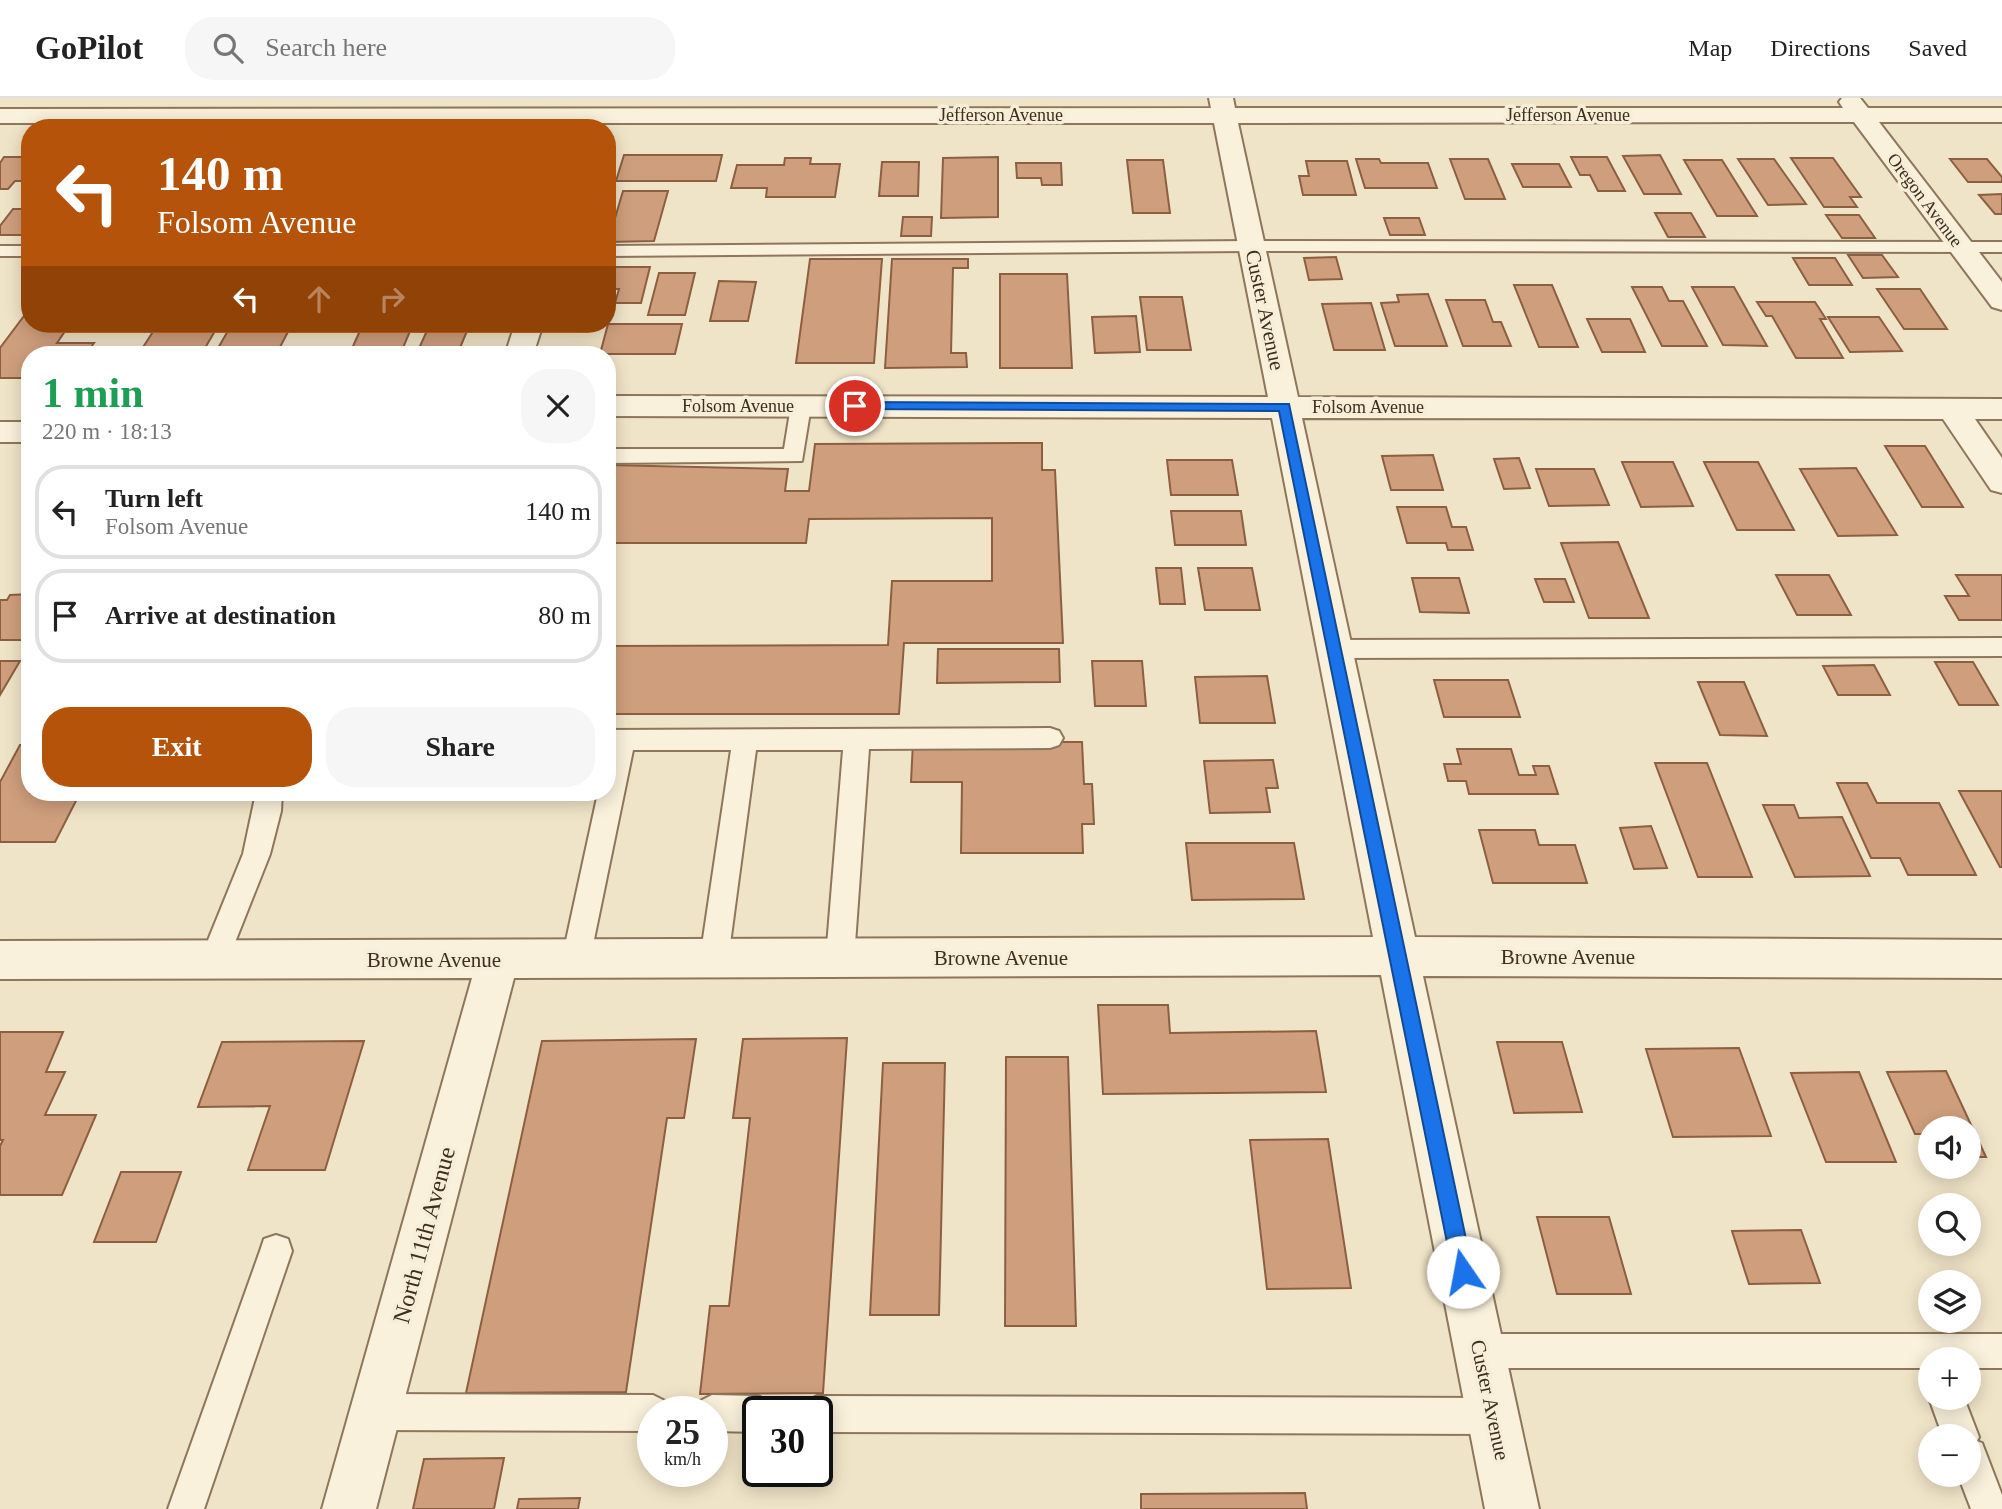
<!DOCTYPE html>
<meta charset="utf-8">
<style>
:root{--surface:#fff;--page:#f6f6f6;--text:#222;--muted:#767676;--line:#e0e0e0;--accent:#b45309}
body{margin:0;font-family:Georgia,serif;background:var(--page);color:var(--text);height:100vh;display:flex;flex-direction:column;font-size:26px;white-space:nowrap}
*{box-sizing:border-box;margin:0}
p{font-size:23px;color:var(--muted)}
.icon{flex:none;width:38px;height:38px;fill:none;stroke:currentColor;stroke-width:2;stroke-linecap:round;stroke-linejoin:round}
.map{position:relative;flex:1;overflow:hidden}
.drawer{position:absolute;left:21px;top:248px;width:595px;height:455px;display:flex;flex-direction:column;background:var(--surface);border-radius:28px;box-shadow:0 4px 18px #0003}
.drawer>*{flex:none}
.hud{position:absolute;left:21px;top:21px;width:595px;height:214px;border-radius:28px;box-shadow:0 4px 18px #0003;background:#b45309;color:#fff;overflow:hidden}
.controls{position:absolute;left:1918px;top:1018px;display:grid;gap:14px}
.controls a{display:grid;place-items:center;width:63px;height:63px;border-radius:50%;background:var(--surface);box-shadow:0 4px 18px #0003;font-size:35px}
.speed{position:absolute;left:637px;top:1298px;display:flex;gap:14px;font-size:35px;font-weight:700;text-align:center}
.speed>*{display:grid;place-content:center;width:91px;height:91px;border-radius:50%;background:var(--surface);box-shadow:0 4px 18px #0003;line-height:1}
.speed small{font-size:18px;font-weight:400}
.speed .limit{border:4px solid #111;border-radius:10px;background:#fff;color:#111}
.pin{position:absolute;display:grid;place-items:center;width:60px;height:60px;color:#fff;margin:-30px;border:4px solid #fff;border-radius:50%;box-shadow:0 2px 7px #0007}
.me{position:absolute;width:77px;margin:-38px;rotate:348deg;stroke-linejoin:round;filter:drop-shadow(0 0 5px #0008)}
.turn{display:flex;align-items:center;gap:24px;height:147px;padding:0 21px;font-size:32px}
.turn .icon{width:91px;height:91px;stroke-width:2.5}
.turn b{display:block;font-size:49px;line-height:60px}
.lanes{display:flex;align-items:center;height:66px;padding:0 21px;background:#0003;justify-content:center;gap:35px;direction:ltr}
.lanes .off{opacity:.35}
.round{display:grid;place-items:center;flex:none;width:74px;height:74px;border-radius:28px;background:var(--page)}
.headline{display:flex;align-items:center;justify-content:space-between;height:119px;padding:0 21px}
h1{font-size:42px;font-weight:600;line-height:52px;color:#1e9e55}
.primary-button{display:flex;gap:14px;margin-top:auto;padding:14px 21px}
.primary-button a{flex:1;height:80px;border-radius:28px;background:var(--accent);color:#fff;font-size:28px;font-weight:600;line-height:80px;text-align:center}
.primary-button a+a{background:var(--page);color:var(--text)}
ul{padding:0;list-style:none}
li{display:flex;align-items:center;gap:21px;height:94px;margin:0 14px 10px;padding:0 7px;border:4px solid var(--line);border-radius:28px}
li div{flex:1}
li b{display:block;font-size:26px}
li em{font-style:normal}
header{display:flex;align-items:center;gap:42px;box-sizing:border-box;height:98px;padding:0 35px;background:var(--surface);border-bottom:2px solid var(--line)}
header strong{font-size:33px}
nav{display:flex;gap:38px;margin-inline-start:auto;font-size:24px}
.search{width:490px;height:63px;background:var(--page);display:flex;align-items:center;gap:18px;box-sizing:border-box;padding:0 24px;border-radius:28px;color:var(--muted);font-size:26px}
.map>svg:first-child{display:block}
.building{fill:#cf9f7d;stroke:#8d5f41;stroke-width:2}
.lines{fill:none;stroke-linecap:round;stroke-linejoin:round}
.service-casing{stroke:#8d765c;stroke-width:4}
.minor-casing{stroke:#8d765c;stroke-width:4}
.service{fill:#faf1dc;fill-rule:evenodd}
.minor{fill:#faf1dc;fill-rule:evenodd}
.route{fill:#1a73e8;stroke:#114b97;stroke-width:2}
.labels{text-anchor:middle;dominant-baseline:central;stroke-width:7;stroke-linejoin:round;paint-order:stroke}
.far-street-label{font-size:18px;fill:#3d2e20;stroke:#f7eed8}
.street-label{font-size:21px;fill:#3d2e20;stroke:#f7eed8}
.near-street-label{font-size:24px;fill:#3d2e20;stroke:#f7eed8}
</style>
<header>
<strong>GoPilot</strong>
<div class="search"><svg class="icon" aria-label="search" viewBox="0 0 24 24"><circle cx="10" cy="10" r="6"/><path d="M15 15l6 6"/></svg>Search here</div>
<nav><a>Map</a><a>Directions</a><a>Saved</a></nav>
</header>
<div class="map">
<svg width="2002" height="1411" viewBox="0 0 2002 1411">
<rect width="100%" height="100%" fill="#f0e4c8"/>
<path class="building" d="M624 57H722L716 83H616Z
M1660 57 1681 96H1644L1623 58Z
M4 59H30V83H15L8 91H0V65Z
M998 59V119L941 120 943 60Z
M1571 59H1607L1625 93H1598L1590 77H1580Z
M785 60H811L810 66H840L835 99H766L767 90H731L737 67H784Z
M1791 60H1833L1861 99H1850L1857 109H1824Z
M1356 61H1379L1381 65H1428L1437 90H1365Z
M1450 61H1488L1505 101H1465Z
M1738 61H1774L1806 106 1768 107Z
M1950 61H1987L2002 79V84H1968Z
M1127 62H1163L1170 115H1133Z
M1684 62H1722L1757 118H1717Z
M1306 63H1347L1356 97H1303L1299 78H1309Z
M882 64H919L918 98H879Z
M1016 65H1061L1062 87H1042L1041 80H1017Z
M1512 66H1559L1571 89H1523Z
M623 93H668L654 143 608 144Z
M2002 96V116H1995L1979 97Z
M13 111H30V130L21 137H0V128Z
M1655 115H1691L1705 139H1668Z
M1826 117H1859L1875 140H1842Z
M903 119H932L931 138H901Z
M1384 120H1419L1425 137H1390Z
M1848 157H1882L1898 179 1863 180Z
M1336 159 1342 181 1309 182 1304 160Z
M1793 160H1835L1852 187H1809Z
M810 161H882L874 265H796Z
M892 161H968V170H953L951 255H966L967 269 885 270Z
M607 169H650L641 205H615L619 191H607Z
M659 175H695L685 217H648Z
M1000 176H1067L1072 270H1000Z
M719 183 756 184 748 223H710Z
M1514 187H1552L1578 249H1539Z
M1632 189H1662L1669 203H1683L1707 248H1662Z
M1692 189H1734L1767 248 1723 247Z
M1877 191H1920L1947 231H1904Z
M1428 196 1447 248H1395L1381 205 1399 204 1397 197Z
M1140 199H1182L1191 252H1147Z
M1446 202H1485L1493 224H1501L1511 248H1463Z
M1757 204H1815L1826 221H1820L1843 260H1796L1772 218H1766Z
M1371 205 1385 252H1334L1322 206Z
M30 210V226H70L57 245H94L85 257H30V280H0V250Z
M1136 218 1140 254 1095 255 1092 219Z
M1828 219H1879L1902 253 1850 254Z
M1587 221H1630L1645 254H1602Z
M158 226H219L201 257H138Z
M232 226H292L276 257H214Z
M363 226H413L400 257H349Z
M430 226H470L457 257H416Z
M608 226H682L675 256H600Z
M1042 345V372H1055L1063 545H904L899 616H607V548L888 547 892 483H992V420L809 421 806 445H607V367L788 371 785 393H809L815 346Z
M1885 348H1925L1963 409H1922Z
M1433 357 1443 392H1391L1382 358Z
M1519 360 1530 390 1504 391 1494 361Z
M1167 362H1232L1238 397H1171Z
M1622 364H1673L1693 408 1641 409Z
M1704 364H1758L1794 432H1737Z
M1856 370 1897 437 1838 438 1800 371Z
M1536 371H1594L1609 407 1549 408Z
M1397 409H1446L1452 429H1466L1473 452H1448L1446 445H1407Z
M1171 413H1241L1246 447H1175Z
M1618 444 1649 520H1589L1561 445Z
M1156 470H1181L1185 506H1160Z
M1198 470H1252L1260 512H1205Z
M1776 477H1829L1851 517H1797Z
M1956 477H2002V522H1959L1945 498H1969Z
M1412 480H1459L1469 515 1420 514Z
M1535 481H1565L1574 504H1544Z
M30 496V531L24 542H0V502H7L10 497Z
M938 551H1059L1060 584 937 585Z
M0 563H20L0 597Z
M1092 563H1142L1146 608H1095Z
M1935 564H1973L1998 607H1959Z
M1874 567 1890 597H1838L1823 568Z
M1267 578 1275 625H1200L1195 579Z
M1434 582H1508L1520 619H1444Z
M1698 584H1744L1767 638 1720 637Z
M913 644H1082L1084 686H1092L1094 726H1082L1083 755H961L962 684H911Z
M20 647H30V695H80L55 744H0V684Z
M1457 651H1511L1519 677H1536L1533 668H1549L1558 696H1469L1466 683H1448L1444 666H1461Z
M1273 662 1278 690H1266L1270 714 1210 715 1204 663Z
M1655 665H1707L1752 779H1698Z
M1837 685H1867L1877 705H1939L1976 777H1908L1900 760H1871Z
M1959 693H2002V769H2000Z
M1763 707H1794L1799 720 1842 719 1870 778 1795 779Z
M1651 728 1667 770 1634 771 1620 730Z
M1479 732H1535L1539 747H1575L1587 785H1493Z
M1186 745H1294L1304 801 1192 802Z
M1098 907H1168L1170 935 1316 933 1326 994 1103 996Z
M0 934H63L46 974H65L45 1017H96L62 1097H0V1048L3 1042H0Z
M847 940 823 1295 700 1296 710 1208H729L750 1020H733L743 941Z
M696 941 684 1020H667L626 1294 466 1295 542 943Z
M364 943 325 1072H248L270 1008 198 1009 222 944Z
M1497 944H1562L1582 1014 1514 1015Z
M1739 950 1771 1038 1673 1039 1646 951Z
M1006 959H1068L1076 1228H1005Z
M883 965H945L939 1217H870Z
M1946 973 1986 1059H1969V1031H1930V1036H1915L1887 974Z
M1859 974 1896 1064H1826L1791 975Z
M1328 1041 1351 1190 1267 1191 1250 1042Z
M121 1074H181L156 1144H94Z
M1537 1119H1609L1631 1196H1557Z
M1801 1132 1820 1185 1749 1186 1732 1133Z
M504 1360 494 1411H413L424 1361Z
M1305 1395 1307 1411H1141V1396Z
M580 1400 578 1411H517L519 1401Z"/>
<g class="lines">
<defs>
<path id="service" d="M1251 143 2002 144V154L1251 153 607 158V148Z
M0 148H30V158H0Z
M801 301 811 308 802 363 607 365V351H784L791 308Z
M2002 540V558L1334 560 1326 558 1322 551 1326 544 1334 542Z
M1050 630 1059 633 1063 640 1059 647 1050 650 869 651 854 860 850 869 840 873 830 869 826 860 843 652H756L728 861 724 870 714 874 704 870 700 861 731 652H633L590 861 586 870 576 874 566 870 562 861 598 695H607V632Z
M256 695H282L281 713 270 756 228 862 224 871 214 875 204 871 200 862 243 756Z
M276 1137 288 1141 292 1153 204 1411H168L260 1153 264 1141Z
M1480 1236H2002V1270H1969V1262H1930V1270H1480L1468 1265 1463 1253 1468 1241Z
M376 1296 653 1297 665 1303 670 1314H653V1333L376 1332 364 1326 358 1314 364 1302Z
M1930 1296V1300H1964L1979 1339 1977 1343 1982 1345 2002 1397V1411H1971L1958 1377H1969V1339H1943L1929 1300Z
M712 1297 758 1298 770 1304 775 1314H758V1334L712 1333V1314H695L700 1303Z
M817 1298 1493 1300 1505 1306 1511 1318 1505 1330 1493 1336 817 1334V1314H800L805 1304Z"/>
<path id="minor" d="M1209 0H1233L1235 10H1843L1839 4 1842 0H1860L1868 10H2002V24H1879L2002 184V212L1992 209 1854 24 1238 25 1298 299 2002 301V321H1975L2002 360V395L1991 392 1943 321 1302 320 1415 839 2002 842V880L1423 878 1539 1411H1485L1381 877 514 880 376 1411H322L472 880 0 881V843L1373 839 1272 320 607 318V298L1268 299 1214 25H0V11L1211 10Z
M515 226H543L533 257H505Z
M0 324H30V344H0Z"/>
</defs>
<use href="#service" class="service-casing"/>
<use href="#minor" class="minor-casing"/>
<use href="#service" class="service"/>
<use href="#minor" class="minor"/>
</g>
<path class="route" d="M855 304 1289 306 1473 1174 1470 1181 1463 1184 1456 1181 1453 1174 1279 313 850 311 848 308Z"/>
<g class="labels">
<g class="far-street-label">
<text x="1001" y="17">Jefferson Avenue</text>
<text x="1568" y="17">Jefferson Avenue</text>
<text transform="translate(1925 102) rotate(53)">Oregon Avenue</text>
<text x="738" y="308">Folsom Avenue</text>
<text x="1368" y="309">Folsom Avenue</text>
</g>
<g class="street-label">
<text transform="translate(1265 212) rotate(78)">Custer Avenue</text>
<text x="1568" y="859">Browne Avenue</text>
<text x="1001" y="860">Browne Avenue</text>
<text x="434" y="862">Browne Avenue</text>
<text transform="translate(1490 1302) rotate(78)">Custer Avenue</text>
</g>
<g class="near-street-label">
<text transform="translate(424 1137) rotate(-75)">North 11th Avenue</text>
</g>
</g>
</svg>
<div class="controls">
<a><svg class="icon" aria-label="sound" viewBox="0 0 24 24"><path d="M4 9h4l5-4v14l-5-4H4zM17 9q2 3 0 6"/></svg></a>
<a><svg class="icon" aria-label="search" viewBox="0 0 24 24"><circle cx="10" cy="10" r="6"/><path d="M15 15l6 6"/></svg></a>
<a><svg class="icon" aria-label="layers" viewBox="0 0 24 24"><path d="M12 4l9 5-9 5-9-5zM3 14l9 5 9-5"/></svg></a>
<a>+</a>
<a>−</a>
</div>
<div class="speed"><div>25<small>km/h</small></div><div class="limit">30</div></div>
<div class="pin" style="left:855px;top:308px;background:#d93025"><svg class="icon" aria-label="arrive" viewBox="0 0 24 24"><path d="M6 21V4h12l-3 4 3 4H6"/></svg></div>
<svg class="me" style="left:1463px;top:1174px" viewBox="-20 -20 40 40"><circle r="19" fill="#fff"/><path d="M0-13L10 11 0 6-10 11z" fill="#1a73e8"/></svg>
<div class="hud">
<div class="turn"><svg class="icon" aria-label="left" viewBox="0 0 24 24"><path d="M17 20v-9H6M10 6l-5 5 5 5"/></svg><div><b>140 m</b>Folsom Avenue</div></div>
<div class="lanes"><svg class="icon" aria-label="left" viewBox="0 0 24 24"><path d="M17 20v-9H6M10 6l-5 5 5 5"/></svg><svg class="icon off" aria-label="ahead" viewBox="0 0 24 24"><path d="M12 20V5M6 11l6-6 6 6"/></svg><svg class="icon off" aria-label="right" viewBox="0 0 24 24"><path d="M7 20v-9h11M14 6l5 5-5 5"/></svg></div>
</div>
<section class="drawer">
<div class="headline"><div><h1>1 min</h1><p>220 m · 18:13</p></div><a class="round"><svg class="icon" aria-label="close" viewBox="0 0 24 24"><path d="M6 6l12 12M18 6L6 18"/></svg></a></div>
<ul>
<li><svg class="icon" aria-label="left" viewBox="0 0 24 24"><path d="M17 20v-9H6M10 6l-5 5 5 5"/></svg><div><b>Turn left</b><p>Folsom Avenue</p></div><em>140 m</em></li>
<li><svg class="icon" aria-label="arrive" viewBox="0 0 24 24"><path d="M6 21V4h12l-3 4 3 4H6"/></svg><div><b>Arrive at destination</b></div><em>80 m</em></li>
</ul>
<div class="primary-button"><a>Exit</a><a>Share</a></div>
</section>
</div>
